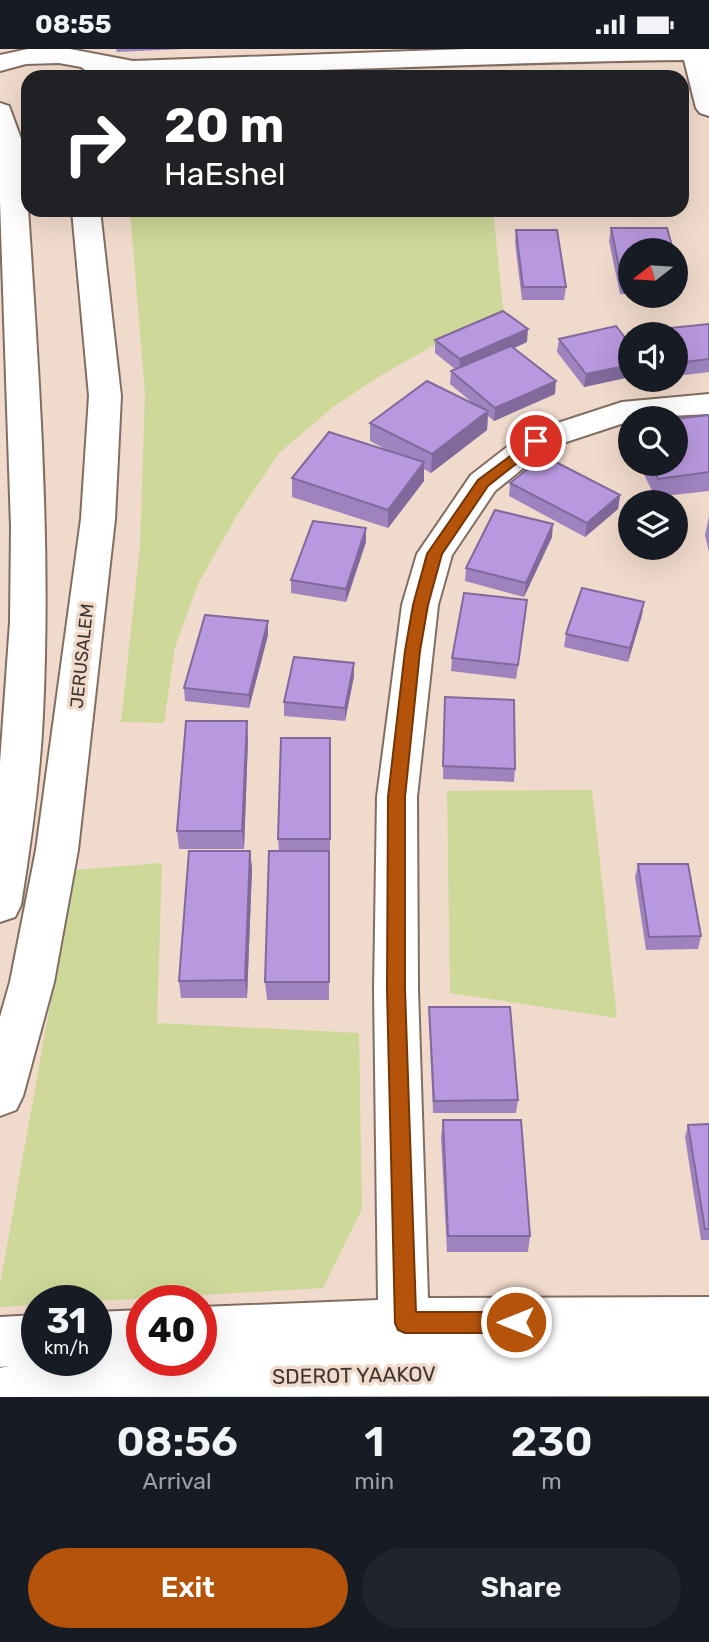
<!DOCTYPE html>
<style>
:root{--surface:#171b24;--page:#20242c;--text:#f1f3f6;--muted:#9ea1a6;--accent:#b45309}
body{margin:0;font-family:Rubik,sans-serif;background:var(--page);color:var(--text);height:100vh;display:flex;flex-direction:column;font-size:26px;white-space:nowrap}
*{box-sizing:border-box;margin:0}
p{font-size:23px;color:var(--muted)}
.icon{flex:none;width:38px;height:38px;fill:none;stroke:currentColor;stroke-width:2;stroke-linecap:round;stroke-linejoin:round}
.map{position:relative;height:1348px;overflow:hidden}
.sheet{display:flex;flex-direction:column;background:var(--surface);flex:1}
.sheet>*{flex:none}
.banner{position:absolute;left:21px;top:21px;width:668px;height:147px;border-radius:21px;box-shadow:0 7px 28px #0002;background:#202124;color:#fff;overflow:hidden}
.needle{width:46px;rotate:253deg}
.fabs{position:absolute;left:618px;top:189px;display:grid;gap:14px}
.fabs a{display:grid;place-items:center;width:70px;height:70px;border-radius:50%;background:var(--surface);box-shadow:0 7px 28px #0002;font-size:35px}
.speed{position:absolute;left:21px;top:1236px;display:flex;gap:14px;font-size:35px;font-weight:700;text-align:center}
.speed>*{display:grid;place-content:center;width:91px;height:91px;border-radius:50%;background:var(--surface);box-shadow:0 7px 28px #0002;line-height:1}
.speed small{font-size:18px;font-weight:400}
.speed .limit{border:10px solid #d22;background:#fff;color:#111}
.pin{position:absolute;display:grid;place-items:center;width:60px;height:60px;color:#fff;margin:-30px;border:4px solid #fff;border-radius:50%;box-shadow:0 2px 7px #0007}
.me{position:absolute;width:77px;margin:-38px;rotate:270deg;stroke-linejoin:round;filter:drop-shadow(0 0 5px #0008)}
.turn{display:flex;align-items:center;gap:24px;height:147px;padding:0 28px;font-size:32px}
.turn .icon{width:91px;height:91px;stroke-width:2.5}
.turn b{display:block;font-size:49px;line-height:60px}
.eta{display:flex;justify-content:space-evenly;align-items:center;height:119px;text-align:center}
.eta b{font-size:42px;font-weight:600;line-height:49px}
.action{display:flex;gap:14px;margin-top:auto;padding:14px 28px}
.action a{flex:1;height:80px;border-radius:42px;background:var(--accent);color:#fff;font-size:28px;font-weight:600;line-height:80px;text-align:center}
.action a+a{background:var(--page);color:var(--text)}
.status{display:flex;justify-content:space-between;align-items:center;height:49px;padding:0 35px;background:var(--surface);direction:ltr}
.status svg{height:19px;fill:currentColor}
.map>svg:first-child{display:block}
.green{fill:#cdd899}
.lines{fill:none;stroke-linecap:round;stroke-linejoin:round}
.minor-casing{stroke:#826e61;stroke-width:4}
.minor{fill:#fff;fill-rule:evenodd}
.wall{fill:#9e83bf}
.shaded-wall{fill:#816a9b}
.building{fill:#b898de;stroke:#816a9b;stroke-width:2}
.route{fill:#b45309;stroke:#753606;stroke-width:2}
.labels{text-anchor:middle;dominant-baseline:central;stroke-width:7;stroke-linejoin:round;paint-order:stroke}
.street-label{font-size:18px;fill:#403731;stroke:#f0dacb}
.near-street-label{font-size:21px;fill:#403731;stroke:#f0dacb}
</style>
<div class="status"><b>08:55</b><svg viewBox="0 0 49 12"><path d="M0 12V9h3v3zM5 12V6h3v6zM10 12V3h3v9zM15 12V0h3v12zM26 1h20v11H26zM47 4h2v5h-2z"/></svg></div>
<div class="map">
<svg width="709" height="1348" viewBox="0 0 709 1348">
<rect width="100%" height="100%" fill="#f0dacb"/>
<path class="green" d="M130 161H493L504 268 438 294 380 327 333 358 279 404 237 466 198 535 175 598 164 674 121 673 140 497 145 345Z
M592 741 617 969 450 944 447 742Z
M162 814 157 974 359 984 362 1160 323 1239 96 1252 37 1251V1256L0 1258V1236L74 821Z"/>
<g class="lines">
<defs>
<path id="minor" d="M28 0H70L133 12 467 0H709V67L700 64 696 59 684 11C500 13 317 23 133 26L118 24 121 28H95L81 18 59 14 26 15 0 22V6Z
M0 54 9 57 24 98C36 287 52 476 43 666 40 730 31 793 21 856L15 868 0 873V714L10 573 11 478 0 152Z
M72 161H100L121 347 115 470 78 801 54 933 23 1047 16 1061 0 1067V968L10 933 36 801 81 470 89 347Z
M709 345V365L630 369V372L548 399 495 442 452 506 438 556 417 748 418 941 428 1249 709 1248V1347L0 1348V1319L9 1317 0 1318V1268L37 1266V1311H96V1263L142 1261V1311H201V1258L378 1251 374 941 377 748 402 556 417 505 471 426 524 385 622 353Z"/>
</defs>
<use href="#minor" class="minor-casing"/>
<use href="#minor" class="minor"/>
</g>
<path class="wall" d="M116 0H184L117 3Z
M516 161H557L556 166H517Z
M602 161H658V164L603 165Z
M611 179 630 201V245H620L609 192Z
M516 181 566 238 564 251H522L515 194Z
M676 212 681 232 678 245H676Z
M709 275V323L676 327V285H649L650 281Z
M559 290 630 295V328L584 338 557 303Z
M435 291 527 293 514 299 555 345 494 372 488 367 487 381 431 424 424 420V432L388 479 292 448V429L391 403 370 392V374L474 355 450 335 451 322 455 320 435 304Z
M709 366V442L655 448 639 415H676Z
M510 434 620 446 618 460 585 488 509 447Z
M709 467V503L705 486Z
M366 479V493L346 553 291 544V531Z
M552 488 524 548 465 532 466 519Z
M644 553 642 566 628 613 564 598 566 585Z
M526 565 516 630 451 622 452 609Z
M268 572V586L249 659 185 652 184 639Z
M354 627 345 672 284 667V653Z
M444 661 515 720 514 733 443 730Z
M330 689V803H329V951H267L265 933 279 802 278 790Z
M248 690 244 800H179L177 782Z
M250 802 252 820 247 949H181L179 932Z
M638 815 701 887 698 900 646 901 635 828Z
M429 958 518 1051 516 1064H433L429 971Z
M443 1071 530 1187 528 1203H447L441 1088Z
M709 1075V1191H701L685 1088 688 1076Z"/>
<path class="shaded-wall" d="M528 280 527 293 459 323 460 310Z
M630 316V328L584 338 586 325Z
M556 332 555 345 494 372 495 359Z
M488 362 487 381 431 424 432 405Z
M424 413V432L388 479V461Z
M620 446 618 460 585 488 587 474Z
M553 475 552 488 524 548 526 534Z
M366 479V493L346 553V540Z
M644 553 642 566 628 613 630 599Z
M268 572V586L249 659V646Z
M354 614V627L345 672V659Z
M247 672 248 690 244 800 242 782Z
M250 802 252 820 247 949 245 931Z"/>
<path class="building" d="M539 24 540 28H504L503 25Z
M578 24H629L630 28H579Z
M611 179H667L673 201H630V232H622Z
M516 181H557L566 238H523Z
M676 212 681 232H676Z
M503 262 528 280 460 310 435 291Z
M709 275V310L676 314V285H652L650 281Z
M616 277 630 295V316L586 325 559 290Z
M511 297 556 332 495 359 451 322Z
M427 332 488 362 432 405 370 374Z
M709 366V423L658 430 651 415H676V370Z
M329 383 424 413 388 461 292 429Z
M544 407 620 446 587 474 510 434Z
M495 461 553 475 526 534 466 519Z
M313 472 366 479 346 540 291 531Z
M582 539 644 553 630 599 566 585Z
M464 544 527 551 518 616 452 609Z
M205 566 268 572 249 646 184 639Z
M294 608 354 614 345 659 284 653Z
M445 648 514 651 515 720 443 717Z
M186 672H247L242 782H177Z
M281 689H330V790H278Z
M189 802H250L245 931 179 932Z
M269 802H329V933H265Z
M638 815H688L701 887 649 888Z
M429 958H510L518 1051 434 1052Z
M443 1071H521L530 1187H448Z
M709 1075V1180H705L688 1076Z"/>
<path class="route" d="M536 388 541 389V395L488 437 442 505 428 556 420 602 405 748V941L416 1263H516L523 1266 526 1273 523 1281 516 1284H405L398 1281 395 1274 387 941 388 748 405 602 413 556 427 505 478 431Z"/>
<g class="labels">
<g class="street-label">
<text transform="translate(82 607) rotate(-84)">JERUSALEM</text>
</g>
<g class="near-street-label">
<text transform="translate(354 1326) rotate(-1)">SDEROT YAAKOV</text>
</g>
</g>
</svg>
<div class="fabs">
<a><svg class="needle" viewBox="-14 -14 28 28"><path d="M0-13l5 13h-10z" fill="#e53935"/><path d="M0 13l5-13h-10z" fill="#9ea1a6"/></svg></a>
<a><svg class="icon" aria-label="sound" viewBox="0 0 24 24"><path d="M4 9h4l5-4v14l-5-4H4zM17 9q2 3 0 6"/></svg></a>
<a><svg class="icon" aria-label="search" viewBox="0 0 24 24"><circle cx="10" cy="10" r="6"/><path d="M15 15l6 6"/></svg></a>
<a><svg class="icon" aria-label="layers" viewBox="0 0 24 24"><path d="M12 4l9 5-9 5-9-5zM3 14l9 5 9-5"/></svg></a>
</div>
<div class="speed"><div>31<small>km/h</small></div><div class="limit">40</div></div>
<div class="pin" style="left:536px;top:392px;background:#d93025"><svg class="icon" aria-label="arrive" viewBox="0 0 24 24"><path d="M6 21V4h12l-3 4 3 4H6"/></svg></div>
<svg class="me" style="left:516px;top:1273px" viewBox="-20 -20 40 40"><circle r="17" fill="#b45309" stroke="#fff" stroke-width="3"/><path d="M0-11L8 9 0 5-8 9z" fill="#fff"/></svg>
<div class="banner">
<div class="turn"><svg class="icon" aria-label="right" viewBox="0 0 24 24"><path d="M7 20v-9h11M14 6l5 5-5 5"/></svg><div><b>20 m</b>HaEshel</div></div>
</div>
</div>
<section class="sheet">
<div class="eta">
<div><b>08:56</b><p>Arrival</p></div>
<div><b>1</b><p>min</p></div>
<div><b>230</b><p>m</p></div>
</div>
<div class="action"><a>Exit</a><a>Share</a></div>
</section>
